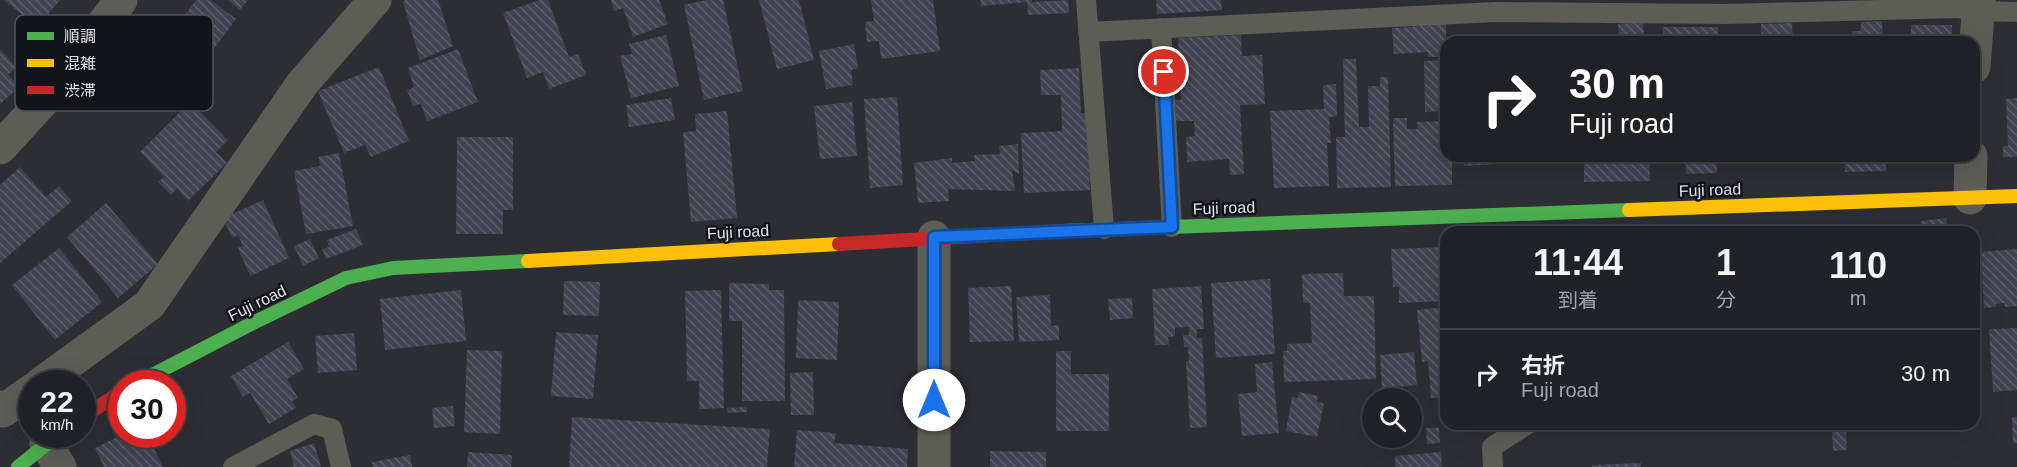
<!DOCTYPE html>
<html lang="ja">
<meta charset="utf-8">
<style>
:root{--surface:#212227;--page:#2d2f33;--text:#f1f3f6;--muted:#a2a4a7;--line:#3e3f44}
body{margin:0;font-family:Arial,"Noto Sans JP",sans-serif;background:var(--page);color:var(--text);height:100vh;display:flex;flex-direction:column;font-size:22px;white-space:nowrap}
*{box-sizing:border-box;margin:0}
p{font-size:20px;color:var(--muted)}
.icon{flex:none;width:33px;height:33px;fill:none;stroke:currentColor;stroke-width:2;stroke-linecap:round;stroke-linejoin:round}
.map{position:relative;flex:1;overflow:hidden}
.drawer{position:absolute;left:1440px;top:226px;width:540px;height:204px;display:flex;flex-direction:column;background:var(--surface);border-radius:18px;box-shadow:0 6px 24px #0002,0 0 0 2px var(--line)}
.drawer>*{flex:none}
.guide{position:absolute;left:1440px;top:36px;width:540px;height:126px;border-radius:18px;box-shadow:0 6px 24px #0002,0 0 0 2px var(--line);background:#202124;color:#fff;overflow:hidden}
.tools{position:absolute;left:1362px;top:388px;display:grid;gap:12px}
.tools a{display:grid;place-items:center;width:60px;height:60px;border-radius:50%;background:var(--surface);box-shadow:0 6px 24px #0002,0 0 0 2px var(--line);font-size:30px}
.speed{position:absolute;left:18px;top:370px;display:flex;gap:12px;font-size:30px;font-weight:700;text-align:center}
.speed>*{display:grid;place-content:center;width:78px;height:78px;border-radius:50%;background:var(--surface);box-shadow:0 6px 24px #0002,0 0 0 2px var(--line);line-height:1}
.speed small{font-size:15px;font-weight:400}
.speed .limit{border:9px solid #d22;background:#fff;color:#111}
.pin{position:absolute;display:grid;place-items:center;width:51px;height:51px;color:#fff;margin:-26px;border:3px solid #fff;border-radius:50%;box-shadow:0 2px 6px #0007}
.me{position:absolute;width:66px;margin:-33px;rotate:0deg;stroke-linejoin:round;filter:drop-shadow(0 0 4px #0008)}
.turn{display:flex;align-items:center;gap:21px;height:126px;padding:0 30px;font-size:27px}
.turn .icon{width:78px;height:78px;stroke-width:2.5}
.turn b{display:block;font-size:42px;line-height:51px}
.eta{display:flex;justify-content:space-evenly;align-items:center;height:102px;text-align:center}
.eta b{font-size:36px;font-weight:700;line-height:42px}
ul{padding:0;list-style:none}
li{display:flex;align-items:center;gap:18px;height:90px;padding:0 30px;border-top:2px solid var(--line)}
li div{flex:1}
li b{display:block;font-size:22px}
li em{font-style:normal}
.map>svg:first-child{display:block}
.building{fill:url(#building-back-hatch)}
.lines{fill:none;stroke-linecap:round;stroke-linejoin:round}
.lane{stroke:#5c5d55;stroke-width:20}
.street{stroke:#5c5d55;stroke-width:33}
.fast{stroke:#4caf50;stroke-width:14}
.slow{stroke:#ffc107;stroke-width:14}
.jam{stroke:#c62828;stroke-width:14}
.route-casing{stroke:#114b97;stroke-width:15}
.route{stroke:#1a73e8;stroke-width:10}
.labels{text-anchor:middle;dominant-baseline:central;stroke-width:5;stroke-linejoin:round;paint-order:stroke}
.street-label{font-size:16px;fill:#e1e3eb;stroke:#13141a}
.key{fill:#13141a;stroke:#515259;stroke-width:1.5}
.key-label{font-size:16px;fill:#e1e3eb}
</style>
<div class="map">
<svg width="2017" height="467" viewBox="0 0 2017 467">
<defs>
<pattern id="building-back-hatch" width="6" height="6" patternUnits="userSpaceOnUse" patternTransform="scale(1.5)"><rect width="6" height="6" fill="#414351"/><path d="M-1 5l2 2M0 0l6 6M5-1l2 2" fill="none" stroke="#5c5e6a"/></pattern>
</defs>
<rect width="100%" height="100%" fill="#2c2e34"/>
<path class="building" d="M4 0H60L37 27Z
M196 0H211L236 19 190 81 155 55Z
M228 0H248L240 10Z
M405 0H438L453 46 420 60 403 2Z
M539 0H548L569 57 578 54 586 75 549 89 543 72 527 78 503 13Z
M611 0H659L668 24 633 37 623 8 614 11Z
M706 0H723L743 91 704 100 684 5Z
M759 0H799L814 60 777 69Z
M871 0H933L940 51 881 59 879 41 867 42 865 22 874 21Z
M980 0H1032V2L1068 0 1069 13 1028 15 1027 2 981 6Z
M1156 0H1221L1222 10 1157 14Z
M1882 21 1883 42H1852V31H1861V22Z
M1446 22V57H1428V52L1394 54 1392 28 1413 27 1414 24Z
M1643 22 1644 42H1619L1618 24Z
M1792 23 1793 42H1761V24Z
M1911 25H1952V42H1911Z
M1663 27H1718V42H1663Z
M666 35 679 86 631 98 620 56 632 54 629 44Z
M1241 35 1242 56 1262 55 1265 104 1240 105 1244 174 1230 175 1229 159 1187 162 1186 137 1195 136 1194 121H1176L1175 100H1181L1180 79H1174L1172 59 1179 58 1178 38Z
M854 44 858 68 851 70 853 85 826 89 819 51Z
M0 49 16 67 8 75 19 87 0 104Z
M458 49 478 102 427 121 421 104 413 106 407 90 414 87 408 68Z
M1343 59H1356L1359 127H1369L1368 86H1380V77H1388L1391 187 1337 188 1336 137H1345Z
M1446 60V111L1425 112 1424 61Z
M379 67 409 141 371 157 365 145 344 153 318 91Z
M1079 68 1081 113H1087L1090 190 1024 193 1021 133 1062 131 1061 95H1041L1040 70Z
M1336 84 1337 116 1329 117 1331 143H1327L1329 186 1274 188 1270 111 1324 109 1323 85Z
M897 97 903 185 870 188 864 99Z
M671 98 675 120 629 127 626 105Z
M2017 98V157H2003V146H2008L2006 99Z
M190 102 228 140 216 152 227 163 188 201 177 189 171 195 158 182 164 177 140 152Z
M852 102 857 156 820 159 814 106Z
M727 111 737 218 691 222 683 132 696 131 695 114Z
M1393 118H1407V129H1418L1417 122 1446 121V156H1452V185L1395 186Z
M457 137H513V210H503V234H456Z
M1018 144 1019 174 1012 170 1015 191 948 189 949 201 918 203 914 163 952 158V163L975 161 974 155 1000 154 999 146Z
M339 153 353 226 306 234 294 171 320 166 319 157Z
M1464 156H1495L1496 164 1464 166Z
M1517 156H1549V162L1517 163Z
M1584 156H1649L1650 181 1584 182Z
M1685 156H1716L1717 173 1686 174Z
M1839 156H1886V171L1845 172 1844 159H1840Z
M20 167 46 197 59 186 72 201 0 263V185Z
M263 200 289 258 250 276 238 248 243 246 238 235 232 238 223 218Z
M106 203 158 264 118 298 67 237Z
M1946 218 1948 232H1922L1921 221Z
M356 229 363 245 326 259 322 249 329 247 327 240Z
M310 239 319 258 303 266 294 246Z
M1446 247V301L1399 303V287H1393L1391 249Z
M59 248 102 302 55 340 12 285Z
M2017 249V306L2005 307V303L1996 304V307L1984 308 1981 252Z
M1343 273 1344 296H1374L1376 379 1284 382 1283 351H1287V344L1312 343 1310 303H1303L1302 274Z
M1270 279 1275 354 1216 358 1211 283Z
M564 281 600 282 599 316 563 315Z
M729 283 769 284V290H784L785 401H742V321H729Z
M1011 286 1014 341 970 342 968 288Z
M1201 286 1204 329H1197V338H1202L1207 427 1190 428 1186 362 1189 361 1188 347H1184L1183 335H1189V327L1175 328V336L1168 337 1169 345H1155L1152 289Z
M461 290 466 341 385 350 380 299Z
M721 290 724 408 699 409V381H687L685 291Z
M1050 295 1051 326 1059 325V340L1019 342 1016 297Z
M1132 298 1133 318 1110 320 1108 299Z
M798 300 839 302 837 360 796 358Z
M1446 307V397L1431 398 1428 361 1422 362 1417 310Z
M2017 328V390L1993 392 1989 329Z
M556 332 598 335 593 399 551 396Z
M354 333 357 370 318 373 315 336Z
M288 342 304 369 287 379 298 398 292 401 296 408 269 424 250 393 243 397 231 376Z
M467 350 502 351 500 434 464 432Z
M1056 351H1071V374H1109V431H1056Z
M1414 352 1417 385 1382 388 1380 355Z
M1272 362 1279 433 1242 436 1238 394 1257 392 1255 364Z
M813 372 814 415H791L790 373Z
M1299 392 1318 396 1317 402 1324 403 1317 437 1286 431 1292 397 1298 398Z
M453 406 455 426 434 428 432 408Z
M747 407V412L728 413 727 408Z
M572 417 770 429 767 467H569Z
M2012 417H2017V443H2013Z
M1426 428H1439L1440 443 1427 444Z
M797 430 836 433 834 443 908 449 907 467H794Z
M1846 430 1847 450 1833 451 1832 431Z
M121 435H147L163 467H104L95 448Z
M314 443 321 467H294L290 451Z
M990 451 1046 452V467H990Z
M468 452 512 455 511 467H467Z
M1441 452 1442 467H1395V456Z
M410 455 412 467H373L372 462Z
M1641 463V467H1592V465Z"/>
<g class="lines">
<path class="lane" d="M1086 0 1104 229
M1161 28 1172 227
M1088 32 1496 12 1726 14 1957 8 1977 11 2017 12
M233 467 314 424 332 429 341 467
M1493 467 1492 447 1528 424"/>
<path class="street" d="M1974 67 1979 0
M0 148 55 88 121 0
M1970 198 1971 156
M40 384 149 305 302 84 375 0
M0 407 3 411 32 390
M46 444 60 467
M934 467V237"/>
<path class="fast" d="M1062 231 1629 210
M135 384 249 325 346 278 393 268 528 261
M18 467 58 435"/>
<path class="slow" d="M1629 210 2017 196
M528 261 839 244"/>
<path class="jam" d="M839 244 1062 231
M82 418 122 391"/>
</g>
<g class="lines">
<defs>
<path id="route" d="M934 400V237L1172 227 1164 72"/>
</defs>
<use href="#route" class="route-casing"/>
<use href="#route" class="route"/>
</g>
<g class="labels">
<g class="street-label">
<text transform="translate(1710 190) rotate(-2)">Fuji road</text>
<text transform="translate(1224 208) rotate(-2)">Fuji road</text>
<text transform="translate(738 232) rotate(-3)">Fuji road</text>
<text transform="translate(257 303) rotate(-26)">Fuji road</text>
</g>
</g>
<rect x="15" y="15" width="198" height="96" rx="9" class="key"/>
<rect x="27" y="32" width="27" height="8" fill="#4caf50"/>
<rect x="27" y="59" width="27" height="8" fill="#ffc107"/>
<rect x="27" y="86" width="27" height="8" fill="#c62828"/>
<g class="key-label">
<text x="64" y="42">順調</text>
<text x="64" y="69">混雑</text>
<text x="64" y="96">渋滞</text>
</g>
</svg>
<div class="tools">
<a><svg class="icon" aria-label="search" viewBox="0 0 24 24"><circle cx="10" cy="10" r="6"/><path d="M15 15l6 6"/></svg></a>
</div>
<div class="speed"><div>22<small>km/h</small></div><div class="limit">30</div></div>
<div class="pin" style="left:1164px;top:72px;background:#d93025"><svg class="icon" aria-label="arrive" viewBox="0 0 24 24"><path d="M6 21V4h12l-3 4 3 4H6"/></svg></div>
<svg class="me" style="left:934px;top:400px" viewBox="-20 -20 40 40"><circle r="19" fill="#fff"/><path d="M0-13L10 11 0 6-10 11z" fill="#1a73e8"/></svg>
<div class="guide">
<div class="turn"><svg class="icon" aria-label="right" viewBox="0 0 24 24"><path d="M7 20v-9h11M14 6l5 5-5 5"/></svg><div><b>30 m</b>Fuji road</div></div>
</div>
<section class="drawer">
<div class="eta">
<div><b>11:44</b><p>到着</p></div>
<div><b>1</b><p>分</p></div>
<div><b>110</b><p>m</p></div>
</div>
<ul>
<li><svg class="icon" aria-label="right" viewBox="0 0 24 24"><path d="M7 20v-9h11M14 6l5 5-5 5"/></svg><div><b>右折</b><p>Fuji road</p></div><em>30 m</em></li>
</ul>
</section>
</div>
